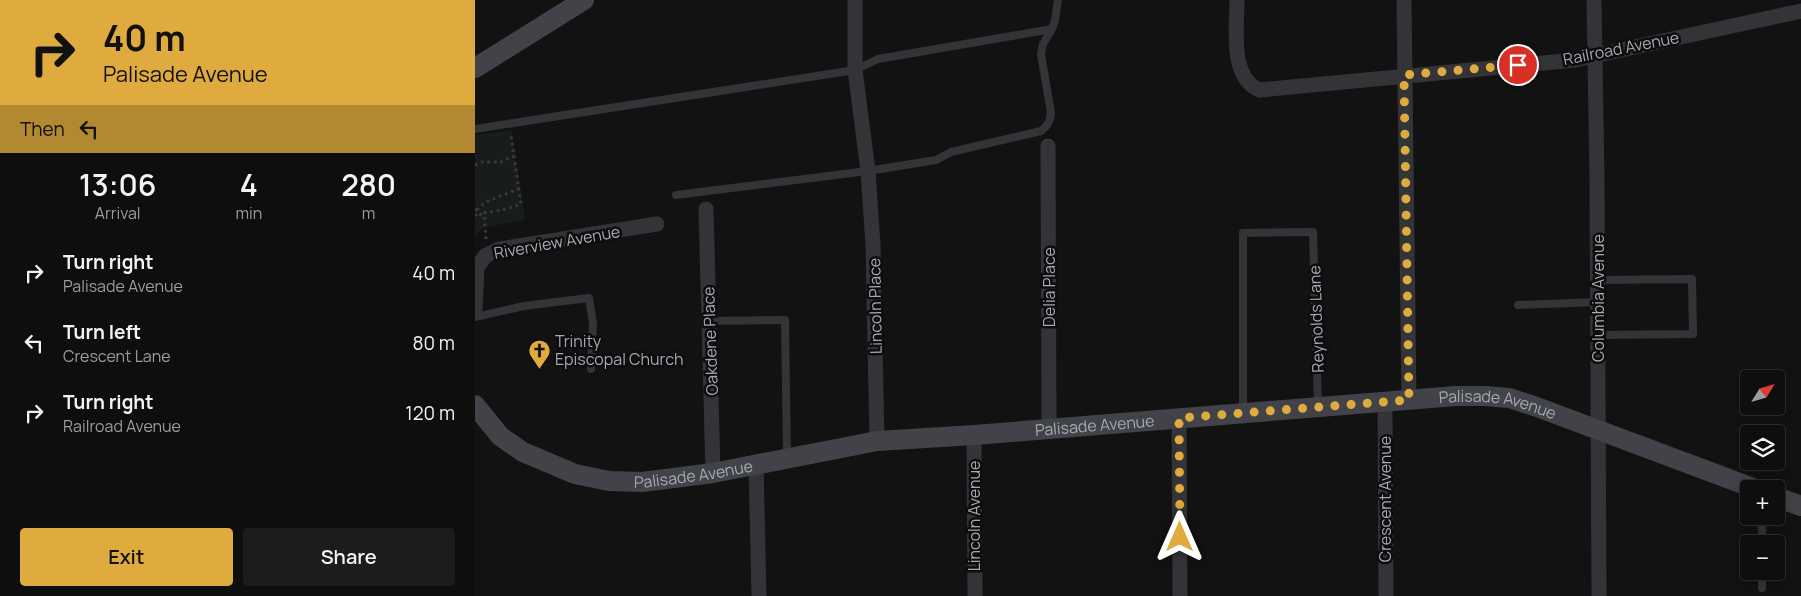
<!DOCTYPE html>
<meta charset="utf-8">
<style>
:root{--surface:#0e0e0e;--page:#1c1c1c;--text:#f1f3f6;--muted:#9b9c9e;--line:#2e2e2e;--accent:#dfaa3e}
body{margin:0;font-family:Manrope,sans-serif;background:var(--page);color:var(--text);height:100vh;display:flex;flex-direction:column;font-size:19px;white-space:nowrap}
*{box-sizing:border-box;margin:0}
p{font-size:16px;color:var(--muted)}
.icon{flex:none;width:28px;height:28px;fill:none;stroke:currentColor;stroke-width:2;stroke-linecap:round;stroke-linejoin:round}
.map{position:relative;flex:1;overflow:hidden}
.panel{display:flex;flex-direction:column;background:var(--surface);width:475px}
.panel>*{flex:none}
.hud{background:#dfaa3e;color:#111;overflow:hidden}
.needle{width:32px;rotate:53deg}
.controls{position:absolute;left:1265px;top:370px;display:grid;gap:10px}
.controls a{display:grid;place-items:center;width:45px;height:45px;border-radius:5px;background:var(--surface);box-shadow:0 2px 12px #0003,0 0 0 1px var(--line);font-size:25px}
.pin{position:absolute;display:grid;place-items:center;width:42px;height:42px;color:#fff;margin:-21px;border:2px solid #fff;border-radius:50%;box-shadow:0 1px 5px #0007}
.me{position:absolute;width:55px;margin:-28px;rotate:0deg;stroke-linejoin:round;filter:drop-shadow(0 0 4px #0008)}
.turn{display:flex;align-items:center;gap:18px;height:105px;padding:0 20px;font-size:22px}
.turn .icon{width:65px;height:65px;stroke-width:2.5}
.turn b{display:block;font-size:35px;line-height:42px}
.then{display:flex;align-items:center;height:48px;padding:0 20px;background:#0003;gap:10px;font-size:19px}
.eta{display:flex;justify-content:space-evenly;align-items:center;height:85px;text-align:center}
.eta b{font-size:30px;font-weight:600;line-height:35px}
.button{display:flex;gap:10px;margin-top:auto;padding:10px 20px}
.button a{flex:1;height:58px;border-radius:5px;background:var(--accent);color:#111;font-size:20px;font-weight:600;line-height:58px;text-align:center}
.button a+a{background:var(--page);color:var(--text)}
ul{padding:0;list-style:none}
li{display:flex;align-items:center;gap:15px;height:70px;padding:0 20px}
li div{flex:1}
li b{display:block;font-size:19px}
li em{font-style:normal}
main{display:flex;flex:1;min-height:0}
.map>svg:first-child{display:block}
.green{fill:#191d19}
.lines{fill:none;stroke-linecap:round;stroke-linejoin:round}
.path{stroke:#393b3f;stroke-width:3;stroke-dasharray:2.5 4;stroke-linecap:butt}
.service{stroke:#333438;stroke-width:8}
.minor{stroke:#333438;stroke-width:15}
.secondary{stroke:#414348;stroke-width:20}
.route{stroke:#dfaa3e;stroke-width:9;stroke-dasharray:0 16.2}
.labels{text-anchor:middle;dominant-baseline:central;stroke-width:5;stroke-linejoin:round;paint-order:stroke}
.street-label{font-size:16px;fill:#a5a9b2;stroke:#0d0d0e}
.poi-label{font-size:16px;fill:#a5a9b2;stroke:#0d0d0e;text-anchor:start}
</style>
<main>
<section class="panel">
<div class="hud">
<div class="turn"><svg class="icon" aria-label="right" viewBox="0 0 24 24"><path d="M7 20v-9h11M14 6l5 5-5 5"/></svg><div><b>40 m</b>Palisade Avenue</div></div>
<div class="then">Then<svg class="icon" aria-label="left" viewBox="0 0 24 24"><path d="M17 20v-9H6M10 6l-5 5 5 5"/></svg></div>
</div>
<div class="eta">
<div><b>13:06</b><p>Arrival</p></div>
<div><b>4</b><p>min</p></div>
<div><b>280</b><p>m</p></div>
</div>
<ul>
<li><svg class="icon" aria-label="right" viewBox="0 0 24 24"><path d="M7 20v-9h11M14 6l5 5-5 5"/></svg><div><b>Turn right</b><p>Palisade Avenue</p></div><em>40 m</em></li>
<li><svg class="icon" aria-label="left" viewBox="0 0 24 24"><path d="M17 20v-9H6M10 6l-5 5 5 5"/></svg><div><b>Turn left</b><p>Crescent Lane</p></div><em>80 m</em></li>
<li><svg class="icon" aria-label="right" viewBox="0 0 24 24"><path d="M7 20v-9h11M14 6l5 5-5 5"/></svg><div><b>Turn right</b><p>Railroad Avenue</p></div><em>120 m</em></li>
</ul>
<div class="button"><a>Exit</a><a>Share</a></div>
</section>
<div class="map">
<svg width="1326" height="596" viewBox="0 0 1326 596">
<rect width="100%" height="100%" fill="#121213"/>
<path class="green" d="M37 130 50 220 12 227 5 230 0 238V135Z"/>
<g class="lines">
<path class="path" d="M0 165 7 162H26L39 156
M0 209 8 217
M2 210C11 198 31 196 44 188
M0 216 4 212
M11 239 9 213 31 209 46 204 36 136"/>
<path class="service" d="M577 29 580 20 583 0
M0 129 380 70 403 59 577 29 568 44 566 54 576 113C575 121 573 126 566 131L476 152 461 160 393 171 201 195
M1122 280 1217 279 1218 334 1123 335
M1043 305 1123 302
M0 317 49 306 114 298 118 324 116 369
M234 321 310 320 312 458
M768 413V233L838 232 843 407
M1287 544V527L1290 516
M1287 571V588"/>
<path class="minor" d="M380 0V70L393 171 398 245 402 441
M762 0C762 27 754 78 785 90L1100 60 1326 11
M929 0 934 400
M1119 0 1122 178 1124 596
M573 146 574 428
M231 209 238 473
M0 310 2 268 10 256 24 249 182 224
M910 403 911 596
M704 418 705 596
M499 435 500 596
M281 464 284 596"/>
<g class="secondary">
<path d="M0 68 109 0"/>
<path id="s1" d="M0 405 25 436 48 452 100 474 134 481 167 482 238 473 402 441 499 435 981 396H1010L1034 398 1062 407 1281 489"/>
<path d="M1301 497 1326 506"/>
</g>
</g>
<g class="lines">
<path class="route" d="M705 537 704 418 934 400 929 75 1043 65"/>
</g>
<defs>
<symbol id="church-pin" viewBox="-11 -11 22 30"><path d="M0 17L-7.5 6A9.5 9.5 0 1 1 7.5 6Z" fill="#dfaa3e" stroke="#0d0d0e"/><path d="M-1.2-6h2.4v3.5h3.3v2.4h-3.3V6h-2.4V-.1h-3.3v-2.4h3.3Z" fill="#111"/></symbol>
</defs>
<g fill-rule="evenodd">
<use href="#church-pin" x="52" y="338" width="25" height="34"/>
</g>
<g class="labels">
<g class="street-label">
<text transform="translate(1146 48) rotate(-11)">Railroad Avenue</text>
<text transform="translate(82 242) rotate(-10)">Riverview Avenue</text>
<text transform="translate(574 287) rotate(-90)">Delia Place</text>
<text transform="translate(1123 298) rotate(-90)">Columbia Avenue</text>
<text transform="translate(400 306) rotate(-91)">Lincoln Place</text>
<text transform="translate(841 319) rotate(-92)">Reynolds Lane</text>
<text transform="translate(235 341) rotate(-92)">Oakdene Place</text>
<text stroke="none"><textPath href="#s1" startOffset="1054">Palisade Avenue</textPath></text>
<text stroke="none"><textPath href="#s1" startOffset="649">Palisade Avenue</textPath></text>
<text stroke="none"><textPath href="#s1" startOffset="244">Palisade Avenue</textPath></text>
<text transform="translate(910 499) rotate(-90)">Crescent Avenue</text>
<text transform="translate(499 516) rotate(-90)">Lincoln Avenue</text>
</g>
<g class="poi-label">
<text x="80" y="341">Trinity<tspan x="80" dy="18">Episcopal Church</tspan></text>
</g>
</g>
</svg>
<div class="controls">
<a><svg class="needle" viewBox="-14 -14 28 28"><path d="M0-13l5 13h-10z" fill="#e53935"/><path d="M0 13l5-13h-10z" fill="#9b9c9e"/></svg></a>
<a><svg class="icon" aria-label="layers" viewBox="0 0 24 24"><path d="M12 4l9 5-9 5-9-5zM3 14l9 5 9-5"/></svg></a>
<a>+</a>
<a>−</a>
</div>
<div class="pin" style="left:1043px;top:65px;background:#d93025"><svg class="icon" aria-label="arrive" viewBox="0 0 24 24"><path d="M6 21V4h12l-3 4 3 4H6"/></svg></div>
<svg class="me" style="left:705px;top:537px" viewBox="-20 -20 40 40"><path d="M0-17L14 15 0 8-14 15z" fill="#dfaa3e" stroke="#fff" stroke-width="4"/></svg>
</div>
</main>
